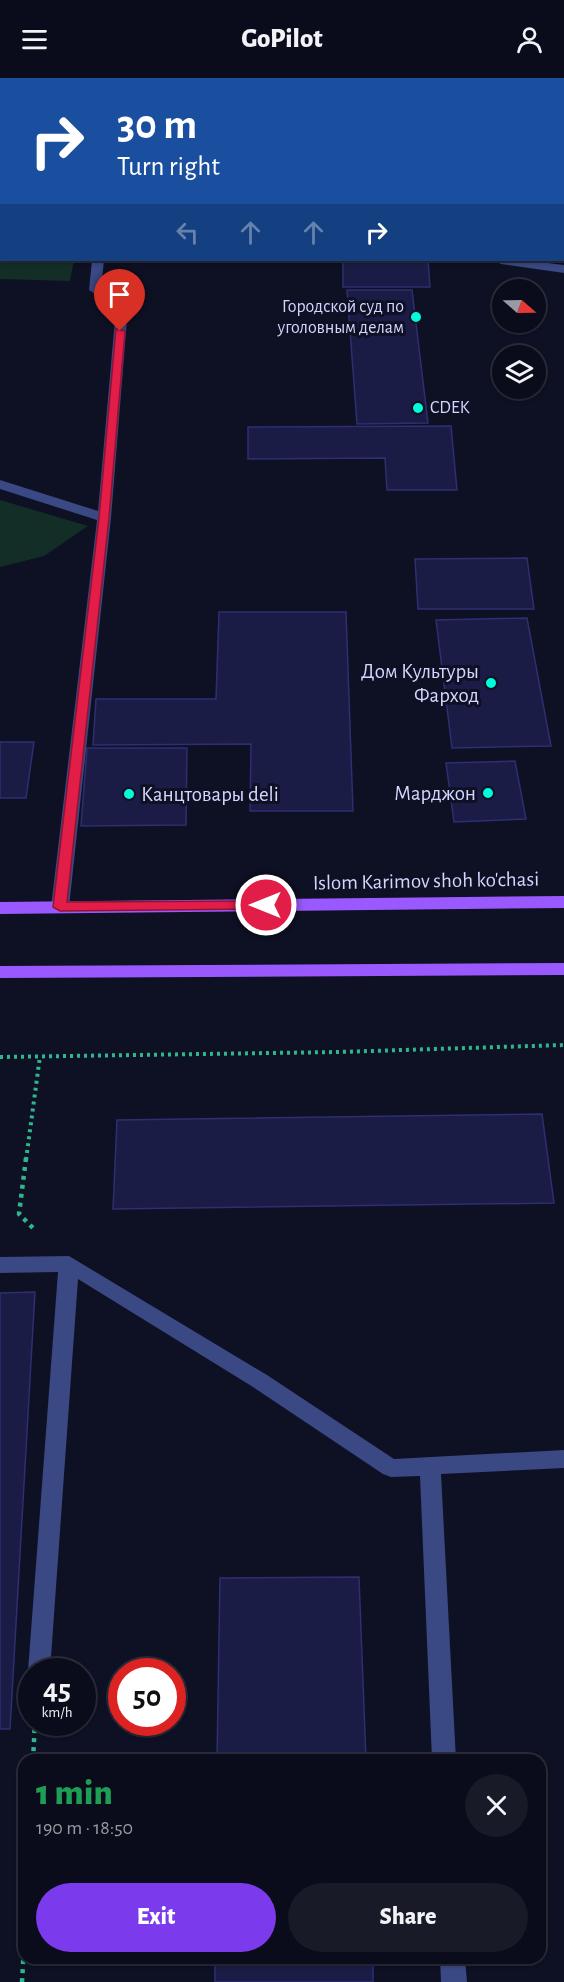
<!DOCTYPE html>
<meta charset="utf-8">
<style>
:root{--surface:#0a0c1b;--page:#181a28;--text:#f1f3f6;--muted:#999ba3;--line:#2a2c3a;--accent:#7c3aed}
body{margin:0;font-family:"Alegreya Sans",sans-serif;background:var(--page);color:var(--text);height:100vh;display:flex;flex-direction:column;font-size:22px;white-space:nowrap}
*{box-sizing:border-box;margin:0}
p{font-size:20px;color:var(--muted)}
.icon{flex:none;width:33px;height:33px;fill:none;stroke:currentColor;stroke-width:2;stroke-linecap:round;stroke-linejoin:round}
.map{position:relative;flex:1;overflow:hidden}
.sheet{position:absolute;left:18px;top:1676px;width:528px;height:210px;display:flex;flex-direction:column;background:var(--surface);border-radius:18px;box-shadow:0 2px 4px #0004,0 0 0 2px var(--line)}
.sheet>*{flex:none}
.top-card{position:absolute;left:0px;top:0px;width:564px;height:183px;box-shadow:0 2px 4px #0004,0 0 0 2px var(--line);background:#1a4fa0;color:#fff;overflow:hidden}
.needle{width:39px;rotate:110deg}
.controls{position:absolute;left:492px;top:201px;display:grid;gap:12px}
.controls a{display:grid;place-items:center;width:54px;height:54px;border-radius:50%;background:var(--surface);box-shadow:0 2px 4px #0004,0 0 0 2px var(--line);font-size:30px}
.speed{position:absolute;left:18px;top:1580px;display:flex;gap:12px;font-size:30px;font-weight:700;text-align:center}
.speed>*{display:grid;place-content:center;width:78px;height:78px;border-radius:50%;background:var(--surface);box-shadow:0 2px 4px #0004,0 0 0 2px var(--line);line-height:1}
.speed small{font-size:15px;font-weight:400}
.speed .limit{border:9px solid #d22;background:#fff;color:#111}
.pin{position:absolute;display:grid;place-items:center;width:51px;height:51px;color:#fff;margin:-62px -26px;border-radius:50% 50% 50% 0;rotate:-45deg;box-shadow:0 0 6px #0007}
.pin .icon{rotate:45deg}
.me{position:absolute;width:66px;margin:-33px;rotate:270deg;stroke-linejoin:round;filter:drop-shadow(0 0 4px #0008)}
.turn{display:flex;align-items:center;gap:21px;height:126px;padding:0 18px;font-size:27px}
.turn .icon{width:78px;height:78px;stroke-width:2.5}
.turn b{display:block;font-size:42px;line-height:51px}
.lanes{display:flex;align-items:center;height:57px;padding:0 18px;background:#0003;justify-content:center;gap:30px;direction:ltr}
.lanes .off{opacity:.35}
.round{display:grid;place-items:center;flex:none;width:63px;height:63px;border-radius:32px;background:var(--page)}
.overview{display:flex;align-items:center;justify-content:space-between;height:102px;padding:0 18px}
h1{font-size:36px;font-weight:800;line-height:45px;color:#1e9e55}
.cta{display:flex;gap:12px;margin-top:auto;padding:12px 18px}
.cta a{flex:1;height:69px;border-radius:36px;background:var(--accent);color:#fff;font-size:24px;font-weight:800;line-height:69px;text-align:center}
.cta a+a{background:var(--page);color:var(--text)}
header{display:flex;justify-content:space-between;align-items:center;height:78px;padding:0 18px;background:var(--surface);font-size:27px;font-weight:800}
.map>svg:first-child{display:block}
.green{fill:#122e26}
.building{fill:#1b1c45;stroke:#2d2f71;stroke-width:1.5}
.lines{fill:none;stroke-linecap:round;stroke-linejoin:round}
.path-far1{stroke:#2fb68e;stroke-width:4;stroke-dasharray:3 4;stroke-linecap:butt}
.path{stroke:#2fb68e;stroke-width:4.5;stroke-dasharray:4 5;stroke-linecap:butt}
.minor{fill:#3a4883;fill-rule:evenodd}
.major{fill:#9a59fe;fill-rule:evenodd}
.route{fill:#e11d48;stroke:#92132f;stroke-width:1.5}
.poi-dot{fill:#01fcda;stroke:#0e1024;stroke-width:2}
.labels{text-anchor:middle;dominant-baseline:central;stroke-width:6;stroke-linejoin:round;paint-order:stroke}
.far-poi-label{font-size:18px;fill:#d2d7ff;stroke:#0e1024;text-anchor:end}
.poi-label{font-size:21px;fill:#d2d7ff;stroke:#0e1024;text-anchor:end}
.street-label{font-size:21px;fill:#d2d7ff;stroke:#0e1024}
</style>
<header><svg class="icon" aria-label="menu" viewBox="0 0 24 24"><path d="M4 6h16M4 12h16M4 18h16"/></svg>GoPilot<svg class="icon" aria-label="person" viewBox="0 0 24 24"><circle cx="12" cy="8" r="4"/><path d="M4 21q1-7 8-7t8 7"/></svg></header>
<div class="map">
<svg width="564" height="1904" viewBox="0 0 564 1904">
<rect width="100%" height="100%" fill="#0e1024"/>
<path class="green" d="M0 0H298V1L2 2 0 76Z
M0 104 2 182H74L70 203 0 201Z
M0 422 88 448 44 478 0 489Z"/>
<path class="building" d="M387 0H450V2H387Z
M343 182H428L430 209H343Z
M347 212H412L428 345 357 346Z
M451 348 457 412H387L385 380 248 381V349Z
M527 480 534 531H418L415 481Z
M219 534H346L353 733H250L251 666 93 667 96 621H216Z
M527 540 551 668 452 670 436 542Z
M0 664H34L26 720H0Z
M87 670H187L186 747 81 748Z
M515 683 526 741 454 744 446 685Z
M542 1036 554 1125 113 1131 117 1042Z
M35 1214 10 1651H0V1215Z
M359 1499 366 1682H217L220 1500Z
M215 1880H373V1904H215Z"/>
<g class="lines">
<path class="path-far1" d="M0 979 338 974 564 967
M26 1082 40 978"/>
<path class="path" d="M26 1080 19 1136 33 1150
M33 1682 35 1644
M22 1904 24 1868"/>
<path class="minor" d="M0 86H2V92H0Z
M92 182H104L101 211 128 229 111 440 69 829 66 833H54L51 829 97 442 0 411V402L98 433 116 230 89 212Z
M495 182H523L564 187V195L501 186Z
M69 1178 267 1297 394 1381 564 1372V1390L441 1396 456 1682H432L420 1398 391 1399 383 1396 253 1309 78 1201 50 1593H32L31 1600 28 1593 58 1194 0 1195V1179Z
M440 1880H465L467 1904H441Z"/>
<path class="major" d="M564 818V830L0 836V824Z
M564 885V897L0 900V888Z"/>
</g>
<path class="route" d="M116 251 125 253 109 440 67 824 266 823 272 827 266 831 60 833 53 829 99 440Z"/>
<g class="poi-dot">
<circle cx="416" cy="239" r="6"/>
<circle cx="418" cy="330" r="6"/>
<circle cx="491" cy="605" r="6"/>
<circle cx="488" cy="715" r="6"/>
<circle cx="129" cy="716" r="6"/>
</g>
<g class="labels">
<g class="far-poi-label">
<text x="404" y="229">Городской суд по<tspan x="404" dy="21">уголовным делам</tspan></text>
<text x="430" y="330" text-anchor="start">CDEK</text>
</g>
<g class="poi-label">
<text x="479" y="593">Дом Культуры<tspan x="479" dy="24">Фарход</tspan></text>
<text x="476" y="715">Марджон</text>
<text x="141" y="716" text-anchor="start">Канцтовары deli</text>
</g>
<g class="street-label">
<text transform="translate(426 803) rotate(-1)">Islom Karimov shoh ko'chasi</text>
</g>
</g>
</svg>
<div class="controls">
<a><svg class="needle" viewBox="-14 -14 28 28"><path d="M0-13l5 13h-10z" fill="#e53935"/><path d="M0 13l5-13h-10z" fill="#999ba3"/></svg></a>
<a><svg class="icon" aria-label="layers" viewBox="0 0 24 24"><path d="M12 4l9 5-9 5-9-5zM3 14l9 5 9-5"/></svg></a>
</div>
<div class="speed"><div>45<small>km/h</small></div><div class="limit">50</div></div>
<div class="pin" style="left:120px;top:253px;background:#d93025"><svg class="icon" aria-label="arrive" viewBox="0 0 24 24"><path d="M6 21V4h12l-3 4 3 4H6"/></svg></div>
<svg class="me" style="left:266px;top:827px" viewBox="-20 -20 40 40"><circle r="17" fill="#e11d48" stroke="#fff" stroke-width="3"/><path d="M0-11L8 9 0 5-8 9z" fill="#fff"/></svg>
<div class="top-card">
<div class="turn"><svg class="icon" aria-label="right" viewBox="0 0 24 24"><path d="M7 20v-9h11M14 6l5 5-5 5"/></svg><div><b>30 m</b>Turn right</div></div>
<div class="lanes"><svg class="icon off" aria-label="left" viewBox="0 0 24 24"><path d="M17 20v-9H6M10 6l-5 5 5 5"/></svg><svg class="icon off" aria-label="ahead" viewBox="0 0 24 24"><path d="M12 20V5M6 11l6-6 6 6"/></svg><svg class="icon off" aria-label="ahead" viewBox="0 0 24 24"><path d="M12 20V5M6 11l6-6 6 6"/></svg><svg class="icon" aria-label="right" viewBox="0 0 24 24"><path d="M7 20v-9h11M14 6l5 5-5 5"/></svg></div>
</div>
<section class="sheet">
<div class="overview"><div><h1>1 min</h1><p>190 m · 18:50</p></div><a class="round"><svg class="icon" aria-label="close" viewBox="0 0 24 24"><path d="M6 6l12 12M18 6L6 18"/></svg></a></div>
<div class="cta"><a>Exit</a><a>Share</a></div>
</section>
</div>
